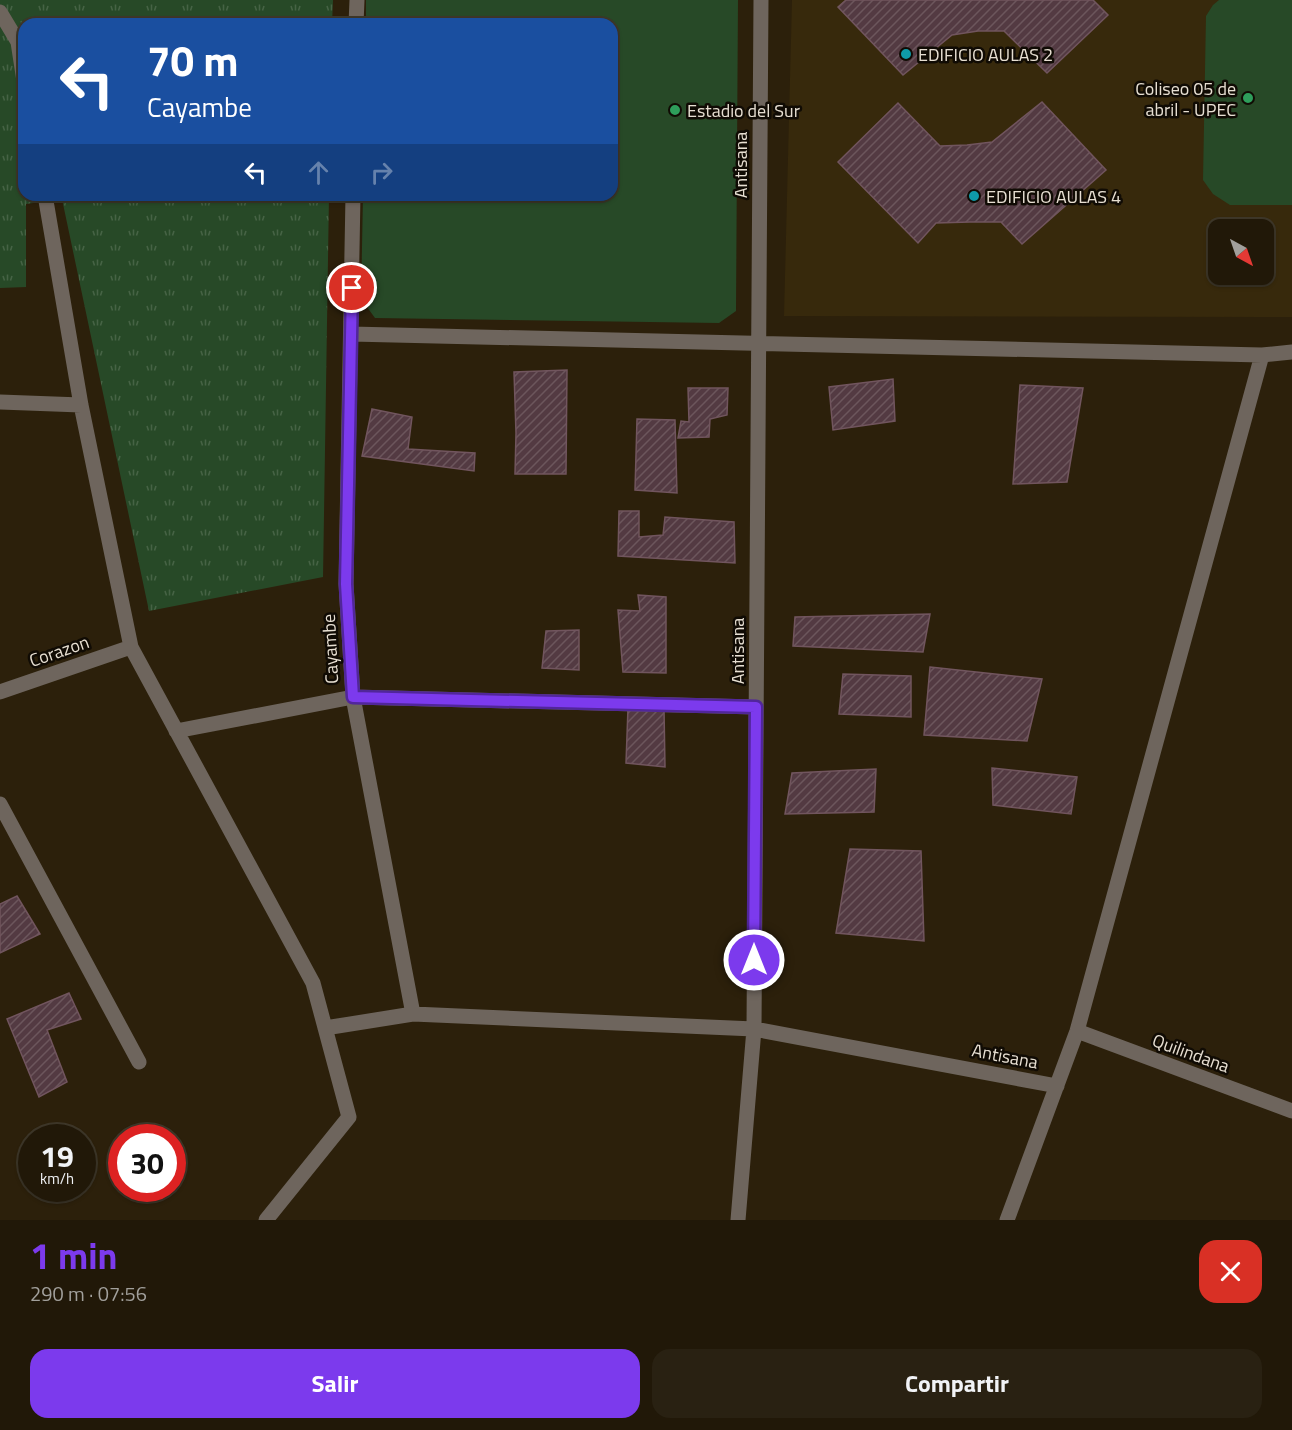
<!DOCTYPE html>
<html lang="es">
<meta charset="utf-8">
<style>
:root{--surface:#211808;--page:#292112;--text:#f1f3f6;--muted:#a2a09c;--line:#3e3729;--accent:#7c3aed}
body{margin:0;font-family:"Titillium Web",sans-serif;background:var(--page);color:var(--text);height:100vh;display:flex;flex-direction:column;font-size:22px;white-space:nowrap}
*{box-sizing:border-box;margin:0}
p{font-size:20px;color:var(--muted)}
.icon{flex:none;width:33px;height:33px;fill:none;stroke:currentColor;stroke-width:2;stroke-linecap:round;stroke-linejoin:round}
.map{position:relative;height:1220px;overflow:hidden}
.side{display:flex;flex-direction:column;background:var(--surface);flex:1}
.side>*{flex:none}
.hud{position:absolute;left:18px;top:18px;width:600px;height:183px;border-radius:18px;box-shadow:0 2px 4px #0004,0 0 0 2px var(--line);background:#1a4fa0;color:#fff;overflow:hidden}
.needle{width:39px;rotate:140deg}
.controls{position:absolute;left:1208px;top:219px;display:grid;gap:12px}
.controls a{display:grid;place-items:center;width:66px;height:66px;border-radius:12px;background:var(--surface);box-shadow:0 2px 4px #0004,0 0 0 2px var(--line);font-size:30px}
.speed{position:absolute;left:18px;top:1124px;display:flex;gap:12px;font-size:30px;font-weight:700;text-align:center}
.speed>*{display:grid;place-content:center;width:78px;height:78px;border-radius:50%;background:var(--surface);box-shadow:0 2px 4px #0004,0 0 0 2px var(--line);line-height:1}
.speed small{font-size:15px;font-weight:400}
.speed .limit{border:9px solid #d22;background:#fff;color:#111}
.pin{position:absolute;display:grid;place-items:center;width:51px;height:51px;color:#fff;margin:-26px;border:3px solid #fff;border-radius:50%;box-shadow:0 2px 6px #0007}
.me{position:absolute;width:66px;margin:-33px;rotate:0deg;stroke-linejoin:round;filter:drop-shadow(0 0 4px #0008)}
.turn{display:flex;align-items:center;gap:21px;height:126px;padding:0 30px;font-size:27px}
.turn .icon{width:78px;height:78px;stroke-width:2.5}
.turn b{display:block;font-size:42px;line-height:51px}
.lanes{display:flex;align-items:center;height:57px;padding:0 30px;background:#0003;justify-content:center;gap:30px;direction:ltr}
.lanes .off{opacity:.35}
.round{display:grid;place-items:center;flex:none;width:63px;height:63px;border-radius:18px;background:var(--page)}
.summary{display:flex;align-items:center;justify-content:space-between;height:102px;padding:0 30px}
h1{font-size:36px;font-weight:700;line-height:45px;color:var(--accent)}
.button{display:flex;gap:12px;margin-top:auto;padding:12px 30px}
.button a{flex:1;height:69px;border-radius:18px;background:var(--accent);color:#fff;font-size:24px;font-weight:700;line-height:69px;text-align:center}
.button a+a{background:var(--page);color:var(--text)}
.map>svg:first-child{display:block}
.built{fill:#37290c;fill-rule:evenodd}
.grass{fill:url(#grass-tufts)}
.park{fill:#274927}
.building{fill:url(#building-hatch);stroke:#71555e;stroke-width:1.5}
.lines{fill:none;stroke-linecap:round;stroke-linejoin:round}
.minor{stroke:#6e655d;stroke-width:15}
.route-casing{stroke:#51269a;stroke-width:15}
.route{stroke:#7c3aed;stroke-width:10}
.culture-dot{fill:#0f9aa8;stroke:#100b04;stroke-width:2}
.leisure-dot{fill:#2e9e5b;stroke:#100b04;stroke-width:2}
.labels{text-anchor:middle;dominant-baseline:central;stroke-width:5;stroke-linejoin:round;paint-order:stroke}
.poi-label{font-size:18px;fill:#e7dfd2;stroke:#100b04;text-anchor:start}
.street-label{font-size:18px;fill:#e7dfd2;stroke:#100b04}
</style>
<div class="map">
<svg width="1292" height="1220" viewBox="0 0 1292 1220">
<defs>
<pattern id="grass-tufts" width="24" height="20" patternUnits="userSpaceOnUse" patternTransform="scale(1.5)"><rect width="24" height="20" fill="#274927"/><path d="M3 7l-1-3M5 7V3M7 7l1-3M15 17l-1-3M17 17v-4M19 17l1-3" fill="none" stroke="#466345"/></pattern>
<pattern id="building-hatch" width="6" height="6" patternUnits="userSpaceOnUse" patternTransform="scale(1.5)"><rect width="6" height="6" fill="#533a42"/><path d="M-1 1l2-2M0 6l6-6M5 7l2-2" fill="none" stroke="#6c565c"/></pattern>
</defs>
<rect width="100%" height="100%" fill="#2c200b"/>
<path class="built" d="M792 0H1292V317L784 316ZM1218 230H1263V274H1218Z"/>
<path class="grass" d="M0 0H333L332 24H24V195H329L323 577 149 611 62 199 26 204V287L0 288Z"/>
<path class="park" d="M366 0H738L736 311 719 323 375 318 361 299 363 195H612V24H366Z
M1219 0H1292V205H1230L1213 194 1203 180 1206 16 1213 5Z"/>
<path class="building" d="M846 0H1093L1108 15 1047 73 1004 31H978L952 35 903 75 838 7Z
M1042 102 1106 170 1022 244 1001 222H970L936 223 918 243 838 162 898 103 940 146 967 145 992 142Z
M567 370 566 474H515L516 433 514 372Z
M893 379 895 421 833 430 829 387Z
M1020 385 1083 388 1067 482 1013 484Z
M688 388H728L727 415 710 419 709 437 678 438 681 421 689 422Z
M372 409 412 417 408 449 475 453 474 471 362 456Z
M637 419 675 420 677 493 635 490Z
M619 511H639V537L663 535 665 517 734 522 735 563 618 556Z
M638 595 666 597V673L623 672 618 610 640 611Z
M930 614 923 652 793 646 795 617Z
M579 630V670L542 668 546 631Z
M930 667 1042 679 1027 741 924 735Z
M843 674 911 676V717L839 714Z
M628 708 664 709 665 767 626 763Z
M992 768 1077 777 1071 814 993 805Z
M876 769 874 812 785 814 792 773Z
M850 849 921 851 924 941 836 933Z
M17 896 40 934 0 953V904Z
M69 993 81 1019 47 1030 67 1082 39 1097 7 1019Z"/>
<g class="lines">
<path class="minor" d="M0 12 18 42 24 81
M356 24 357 0
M45 195 81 405 131 647 313 983 349 1117 266 1220
M353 195 346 584 353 697 756 707
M351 334 1262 355 1292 352
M0 402 81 405
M0 692 131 647
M176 731 353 697 413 1014 325 1028
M0 804 139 1062
M413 1014 754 1029 1057 1086
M1077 1031 1292 1111
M738 1220 754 1029 761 0
M1007 1220 1077 1031 1262 355"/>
</g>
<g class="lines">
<defs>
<path id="route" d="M352 288 346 584 353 697 756 707 754 960"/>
</defs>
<use href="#route" class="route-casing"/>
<use href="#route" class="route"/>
</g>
<g class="culture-dot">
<circle cx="906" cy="54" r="6"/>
<circle cx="974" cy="196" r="6"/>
</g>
<g class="leisure-dot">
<circle cx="1248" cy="98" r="6"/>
<circle cx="675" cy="110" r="6"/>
</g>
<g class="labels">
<g class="poi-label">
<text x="918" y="54">EDIFICIO AULAS 2</text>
<text x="1236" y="88" text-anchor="end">Coliseo 05 de<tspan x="1236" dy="21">abril - UPEC</tspan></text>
<text x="687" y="110">Estadio del Sur</text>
<text x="986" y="196">EDIFICIO AULAS 4</text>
</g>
<g class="street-label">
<text transform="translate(740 165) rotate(-90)">Antisana</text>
<text transform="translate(330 649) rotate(-93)">Cayambe</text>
<text transform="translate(59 651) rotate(-19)">Corazon</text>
<text transform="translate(737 651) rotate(-90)">Antisana</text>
<text transform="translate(1191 1053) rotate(20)">Quilindana</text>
<text transform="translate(1005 1056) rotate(11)">Antisana</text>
</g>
</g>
</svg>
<div class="controls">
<a><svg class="needle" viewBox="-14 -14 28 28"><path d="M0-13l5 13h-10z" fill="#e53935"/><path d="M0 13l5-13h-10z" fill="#a2a09c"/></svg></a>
</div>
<div class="speed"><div>19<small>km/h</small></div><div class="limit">30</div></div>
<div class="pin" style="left:352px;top:288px;background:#d93025"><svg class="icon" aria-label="arrive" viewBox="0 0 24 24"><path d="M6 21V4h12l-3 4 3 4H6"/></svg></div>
<svg class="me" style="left:754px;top:960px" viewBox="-20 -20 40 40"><circle r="17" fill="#7c3aed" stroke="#fff" stroke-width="3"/><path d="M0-11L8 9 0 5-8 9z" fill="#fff"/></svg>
<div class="hud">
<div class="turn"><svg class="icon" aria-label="left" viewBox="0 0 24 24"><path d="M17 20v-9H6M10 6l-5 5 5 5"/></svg><div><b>70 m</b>Cayambe</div></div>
<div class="lanes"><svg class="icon" aria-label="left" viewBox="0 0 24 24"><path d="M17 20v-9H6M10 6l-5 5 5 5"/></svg><svg class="icon off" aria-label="ahead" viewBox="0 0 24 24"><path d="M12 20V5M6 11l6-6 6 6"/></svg><svg class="icon off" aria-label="right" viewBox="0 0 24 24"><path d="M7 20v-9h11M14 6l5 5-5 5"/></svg></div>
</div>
</div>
<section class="side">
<div class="summary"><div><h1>1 min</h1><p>290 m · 07:56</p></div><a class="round" style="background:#d93025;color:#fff"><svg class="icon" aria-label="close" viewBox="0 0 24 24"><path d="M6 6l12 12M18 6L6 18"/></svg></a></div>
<div class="button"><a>Salir</a><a>Compartir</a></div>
</section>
